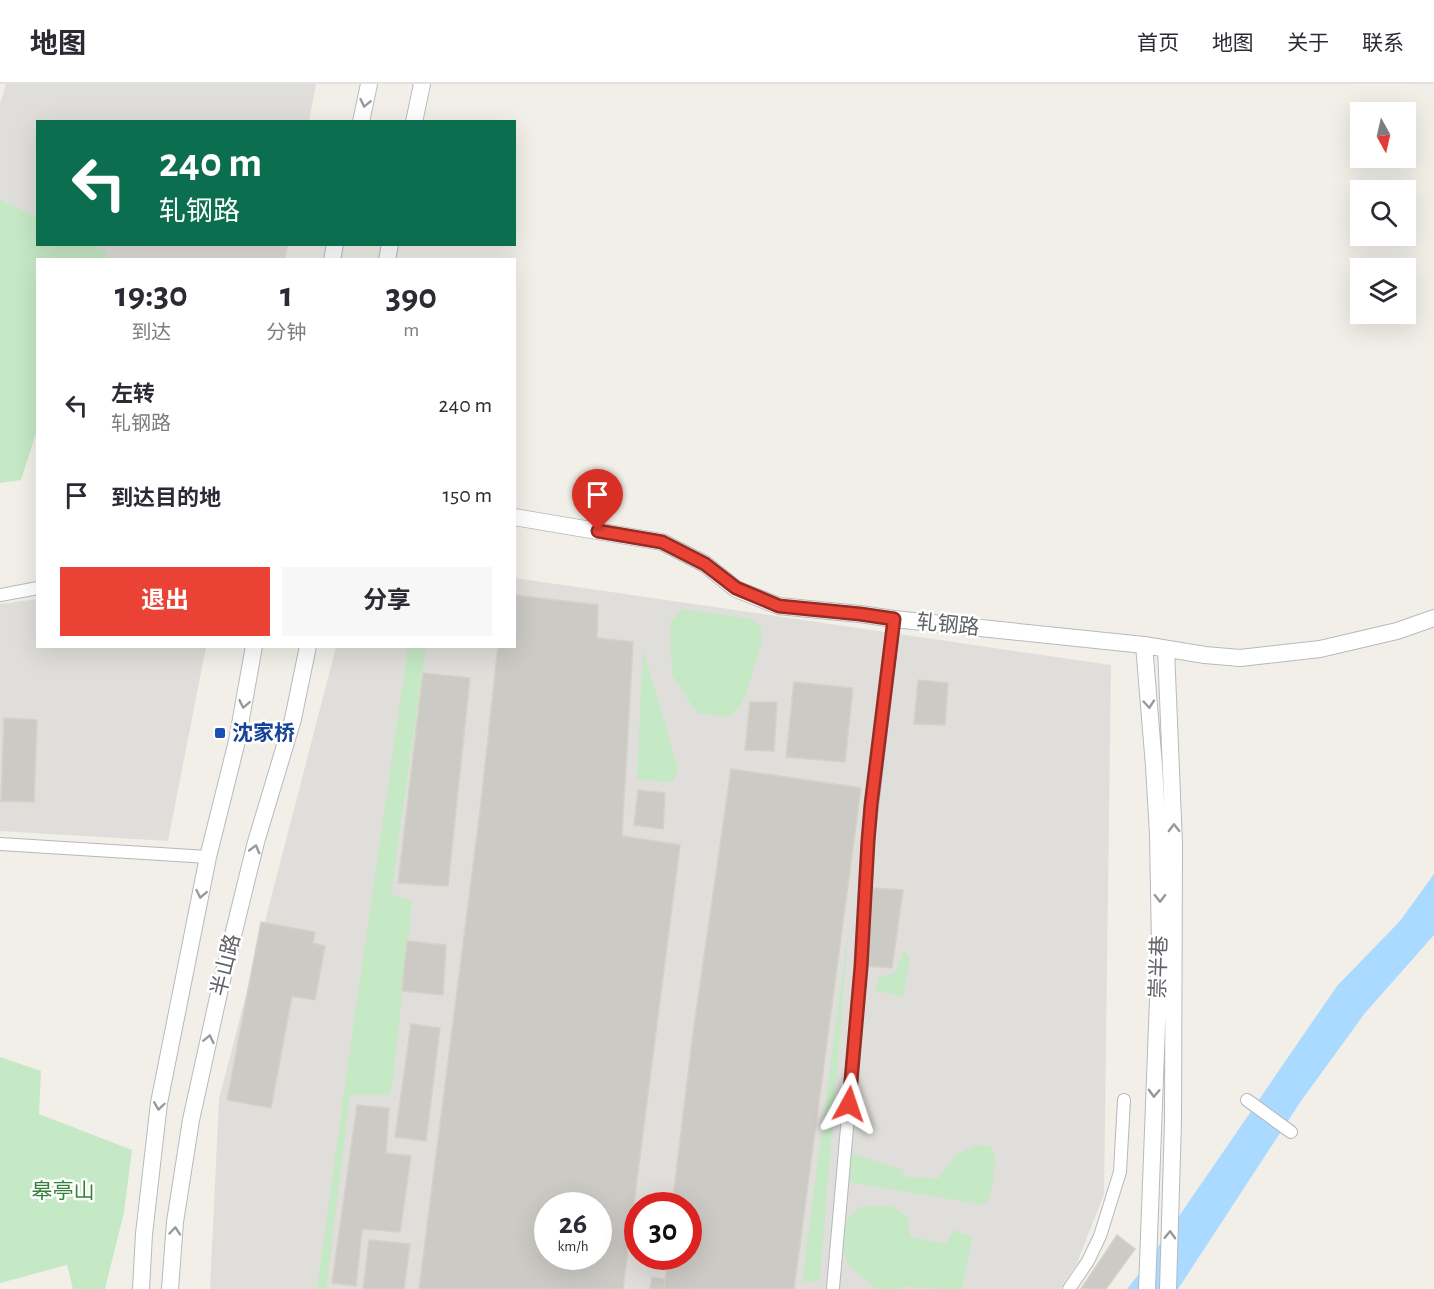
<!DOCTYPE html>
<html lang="zh">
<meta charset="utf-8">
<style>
:root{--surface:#fff;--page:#f7f7f7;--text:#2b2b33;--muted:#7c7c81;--line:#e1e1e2;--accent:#ea4335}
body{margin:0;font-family:"Alegreya Sans","Noto Sans SC",sans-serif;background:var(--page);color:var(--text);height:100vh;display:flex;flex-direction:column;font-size:22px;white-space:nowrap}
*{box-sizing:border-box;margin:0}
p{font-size:20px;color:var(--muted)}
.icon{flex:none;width:33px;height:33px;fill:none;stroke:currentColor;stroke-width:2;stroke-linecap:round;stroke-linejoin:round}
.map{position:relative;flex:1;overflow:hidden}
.side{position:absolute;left:36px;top:174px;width:480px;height:390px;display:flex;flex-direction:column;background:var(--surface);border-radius:0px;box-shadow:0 6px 24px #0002}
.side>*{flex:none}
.banner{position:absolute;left:36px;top:36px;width:480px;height:126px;border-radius:0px;box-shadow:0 6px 24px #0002;background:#0b6e4f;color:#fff;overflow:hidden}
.needle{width:39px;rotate:172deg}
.controls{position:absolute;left:1350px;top:18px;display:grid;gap:12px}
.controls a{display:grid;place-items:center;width:66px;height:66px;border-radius:0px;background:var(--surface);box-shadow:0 6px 24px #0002;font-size:30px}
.speed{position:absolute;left:534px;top:1108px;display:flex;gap:12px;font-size:30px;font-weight:700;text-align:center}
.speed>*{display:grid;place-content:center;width:78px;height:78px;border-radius:50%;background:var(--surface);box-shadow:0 6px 24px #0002;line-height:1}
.speed small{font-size:15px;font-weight:400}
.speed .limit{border:9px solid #d22;background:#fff;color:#111}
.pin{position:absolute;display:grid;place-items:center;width:51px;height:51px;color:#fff;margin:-62px -26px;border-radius:50% 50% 50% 0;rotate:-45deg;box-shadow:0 0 6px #0007}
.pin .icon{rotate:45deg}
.me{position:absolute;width:66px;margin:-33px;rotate:5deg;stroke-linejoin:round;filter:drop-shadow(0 0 4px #0008)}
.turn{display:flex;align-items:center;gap:21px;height:126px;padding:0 24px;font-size:27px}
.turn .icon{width:78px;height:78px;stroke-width:2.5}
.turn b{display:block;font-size:42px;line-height:51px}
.eta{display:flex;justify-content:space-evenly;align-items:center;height:102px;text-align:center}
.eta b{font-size:36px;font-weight:700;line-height:42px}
.primary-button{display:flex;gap:12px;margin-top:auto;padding:12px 24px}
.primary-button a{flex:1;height:69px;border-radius:0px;background:var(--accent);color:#fff;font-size:24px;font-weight:700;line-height:69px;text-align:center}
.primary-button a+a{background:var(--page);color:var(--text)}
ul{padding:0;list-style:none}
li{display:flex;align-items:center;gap:18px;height:90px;padding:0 24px}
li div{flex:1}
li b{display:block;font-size:22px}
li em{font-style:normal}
header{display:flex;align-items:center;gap:36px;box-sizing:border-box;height:84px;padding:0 30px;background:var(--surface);border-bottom:2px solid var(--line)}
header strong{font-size:28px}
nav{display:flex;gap:33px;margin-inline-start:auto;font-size:21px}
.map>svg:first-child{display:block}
.industrial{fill:#e0deda;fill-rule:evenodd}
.education{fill:#e1ded6}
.green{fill:#c5e8c5}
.water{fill:#aadaff}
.building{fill:#cccac5;stroke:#d6d1c6;stroke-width:1.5;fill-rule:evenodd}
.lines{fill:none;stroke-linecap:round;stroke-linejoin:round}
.street-casing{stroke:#b5b8bc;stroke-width:14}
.secondary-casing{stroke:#b6babf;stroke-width:18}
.street{stroke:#fff;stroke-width:12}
.secondary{stroke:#fff;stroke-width:16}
.oneway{stroke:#979a9d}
.route-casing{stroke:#982c22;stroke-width:15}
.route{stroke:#ea4335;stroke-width:10}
.transit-dot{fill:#1a4fb4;stroke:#fff;stroke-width:2}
.labels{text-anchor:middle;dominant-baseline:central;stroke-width:5;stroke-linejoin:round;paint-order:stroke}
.street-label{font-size:21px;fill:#5f6368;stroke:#fff}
.transit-label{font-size:21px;font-weight:bold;fill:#164399;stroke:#fff;text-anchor:start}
.park-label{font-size:21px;fill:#348238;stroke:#fff}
</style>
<header>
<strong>地图</strong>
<nav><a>首页</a><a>地图</a><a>关于</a><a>联系</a></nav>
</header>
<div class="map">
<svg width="1434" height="1205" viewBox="0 0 1434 1205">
<rect width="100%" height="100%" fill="#f1efe8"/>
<path class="industrial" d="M6 0H316L309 37 38 38 37 133 0 115V20Z
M94 161H146V175H104L107 167Z
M515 494 1111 581 1104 1110 1077 1179 1060 1205H210L219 1015 336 563 514 562ZM548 1122H598V1173H548ZM638 1122H688V1173H638Z
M37 515 38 562 206 563 168 757 0 747V520Z"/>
<path class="education" d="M146 161V160L288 161 285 176 146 175Z"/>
<path class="green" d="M0 115 37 133 38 160 94 161 107 167 105 175 38 176 37 346 21 396 0 399Z
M682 525 752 535 761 543V561L746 610 738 625 728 633 697 629 672 591 670 539Z
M408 563H426L391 810 412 817 393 995 389 1011H350L326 1205H317L353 944Z
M643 565 678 685 673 698 637 695Z
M849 841 820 1193 817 1198 802 1197Z
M904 866 910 874 903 913 875 906 880 893 895 889Z
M0 973 41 987 39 1030 132 1066 124 1128 105 1205H73L67 1181 0 1199Z
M976 1061 991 1062 996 1075 990 1113 984 1121 849 1098 852 1070 902 1085 905 1093 939 1094 955 1071Z
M891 1122 908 1133 910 1153 946 1160 954 1146 972 1153 962 1205H939L903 1202 902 1205H876L847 1179 844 1166 846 1138 859 1123Z"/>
<path class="water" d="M1434 790V851L1365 929 1301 1017 1178 1205H1127L1142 1186 1337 902 1400 837Z"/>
<path class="building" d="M514 511 598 521 597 554 633 558 622 752 680 761 623 1205H419L480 727 498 562H514ZM548 1122H598V1173H548Z
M423 589 470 594 448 802 398 799Z
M918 596 948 599 945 641 914 640Z
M794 598 853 604 845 678 786 673Z
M750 618H777L774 667 745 666Z
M4 634 37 636 34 718 1 717Z
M731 685 861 704 794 1205H664L668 1173H688V1122H672L693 949Z
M638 706 665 709 663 745 634 741Z
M873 804 903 806 892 884 867 882Z
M261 838 315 848 313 859 325 862 315 916 292 912 271 1024 227 1016Z
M407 857 446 861 443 911 402 907Z
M411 940 440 944 426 1057 395 1053Z
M357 1021 389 1024 386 1069 411 1072 400 1148 362 1145 356 1202 332 1199Z
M1117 1151 1135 1165 1106 1205H1081Z
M369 1156 410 1160 404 1205H363Z
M652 1193 665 1195 664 1205H650Z"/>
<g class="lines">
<defs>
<path id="street" d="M0 511 38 504
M0 760 208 773
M1247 1016 1291 1048
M833 1204 861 883 868 757 894 535
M1069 1205 1088 1177 1100 1152 1120 1088 1124 1016"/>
<path id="secondary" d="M361 38 369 0
M414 38 422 0
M332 176 335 160
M387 176 390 160
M514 433 662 458 705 480 736 505 779 522 860 530 894 535 1144 561 1205 571 1240 574 1320 565 1397 547 1434 534
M1144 561 1154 682 1158 750 1160 862 1147 1205
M1166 565 1174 760 1173 1037 1168 1205
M141 1205 144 1150 159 1019 208 773 237 657 254 562
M170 1205 175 1138 191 1036 221 900 256 758 293 635 308 562"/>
</defs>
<use href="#street" class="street-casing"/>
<use href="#secondary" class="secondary-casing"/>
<use href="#street" class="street"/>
<use href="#secondary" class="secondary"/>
</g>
<defs><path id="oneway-chevron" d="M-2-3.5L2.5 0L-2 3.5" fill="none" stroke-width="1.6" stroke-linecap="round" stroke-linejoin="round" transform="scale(1.5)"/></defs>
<g class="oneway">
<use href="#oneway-chevron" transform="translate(365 19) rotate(102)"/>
<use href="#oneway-chevron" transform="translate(244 620) rotate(101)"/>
<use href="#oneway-chevron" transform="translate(1149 620) rotate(85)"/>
<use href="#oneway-chevron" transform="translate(1174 744) rotate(-91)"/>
<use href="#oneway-chevron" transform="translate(255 765) rotate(-75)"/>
<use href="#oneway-chevron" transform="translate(201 810) rotate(101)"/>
<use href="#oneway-chevron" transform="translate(1160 814) rotate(89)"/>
<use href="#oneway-chevron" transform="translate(209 955) rotate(-78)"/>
<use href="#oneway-chevron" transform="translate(1154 1009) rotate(92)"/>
<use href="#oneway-chevron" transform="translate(159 1022) rotate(98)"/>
<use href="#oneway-chevron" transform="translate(175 1147) rotate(-85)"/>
<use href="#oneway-chevron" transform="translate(1170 1151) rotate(-88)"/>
</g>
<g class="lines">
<defs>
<path id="route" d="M598 447 662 458 705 480 736 504 779 522 860 530 894 535 871 721 868 757 861 883 849 1020"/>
</defs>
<use href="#route" class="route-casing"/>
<use href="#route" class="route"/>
</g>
<rect class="transit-dot" x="214" y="643" width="12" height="12" rx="3"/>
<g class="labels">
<g class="street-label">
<text transform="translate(948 541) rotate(6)">轧钢路</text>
<text transform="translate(226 881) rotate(-76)">半山路</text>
<text transform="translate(1159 883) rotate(-88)">崇半巷</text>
</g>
<g class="transit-label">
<text x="232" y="649">沈家桥</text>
</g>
<g class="park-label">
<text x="63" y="1107">皋亭山</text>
</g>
</g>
</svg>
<div class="controls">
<a><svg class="needle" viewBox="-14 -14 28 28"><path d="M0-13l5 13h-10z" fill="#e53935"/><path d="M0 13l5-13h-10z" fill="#7c7c81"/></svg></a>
<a><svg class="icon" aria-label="search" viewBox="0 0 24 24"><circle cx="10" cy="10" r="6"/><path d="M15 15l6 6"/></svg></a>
<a><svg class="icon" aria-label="layers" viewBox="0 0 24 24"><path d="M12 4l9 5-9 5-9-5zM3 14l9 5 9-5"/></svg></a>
</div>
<div class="speed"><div>26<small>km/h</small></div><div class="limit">30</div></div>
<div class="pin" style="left:598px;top:447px;background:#d93025"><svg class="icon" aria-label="arrive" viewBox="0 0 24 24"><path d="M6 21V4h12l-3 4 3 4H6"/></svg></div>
<svg class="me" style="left:849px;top:1020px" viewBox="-20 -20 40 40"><path d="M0-17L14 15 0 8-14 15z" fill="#ea4335" stroke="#fff" stroke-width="4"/></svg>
<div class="banner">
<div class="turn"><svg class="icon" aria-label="left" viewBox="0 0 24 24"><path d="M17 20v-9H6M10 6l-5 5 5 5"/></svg><div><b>240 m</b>轧钢路</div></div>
</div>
<section class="side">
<div class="eta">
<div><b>19:30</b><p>到达</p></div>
<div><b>1</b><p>分钟</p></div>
<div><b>390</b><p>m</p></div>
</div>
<ul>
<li><svg class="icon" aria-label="left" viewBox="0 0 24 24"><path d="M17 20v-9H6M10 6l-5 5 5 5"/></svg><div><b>左转</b><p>轧钢路</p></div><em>240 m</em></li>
<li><svg class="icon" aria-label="arrive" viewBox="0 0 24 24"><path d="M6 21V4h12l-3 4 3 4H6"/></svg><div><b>到达目的地</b></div><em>150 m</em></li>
</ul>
<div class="primary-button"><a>退出</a><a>分享</a></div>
</section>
</div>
